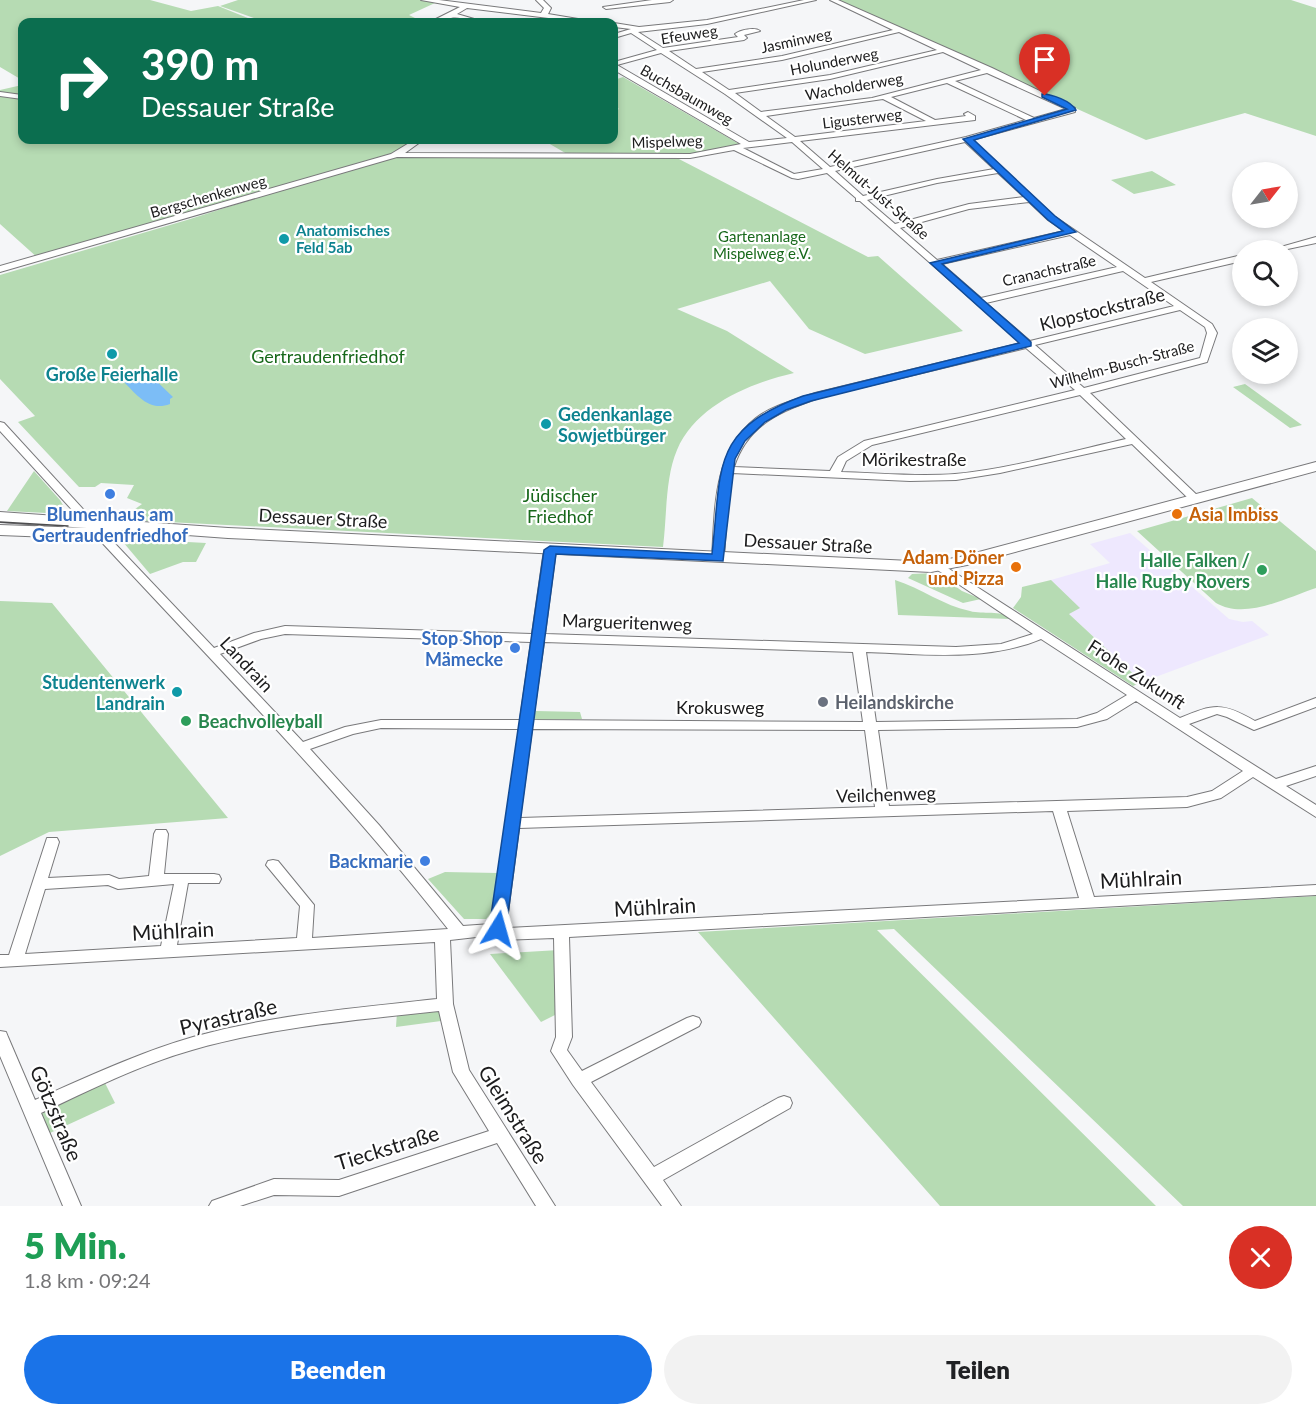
<!DOCTYPE html>
<html lang="de">
<meta charset="utf-8">
<style>
:root{--surface:#fff;--page:#f2f2f2;--text:#202124;--muted:#757577;--accent:#1a73e8}
body{margin:0;font-family:Lato,sans-serif;background:var(--page);color:var(--text);height:100vh;display:flex;flex-direction:column;font-size:22px;white-space:nowrap}
*{box-sizing:border-box;margin:0}
p{font-size:20px;color:var(--muted)}
.icon{flex:none;width:33px;height:33px;fill:none;stroke:currentColor;stroke-width:2;stroke-linecap:round;stroke-linejoin:round}
.map{position:relative;height:1206px;overflow:hidden}
.panel{display:flex;flex-direction:column;background:var(--surface);flex:1}
.panel>*{flex:none}
.banner{position:absolute;left:18px;top:18px;width:600px;height:126px;border-radius:12px;box-shadow:0 3px 9px #0003;background:#0b6e4f;color:#fff;overflow:hidden}
.needle{width:39px;rotate:59deg}
.controls{position:absolute;left:1232px;top:162px;display:grid;gap:12px}
.controls a{display:grid;place-items:center;width:66px;height:66px;border-radius:50%;background:var(--surface);box-shadow:0 3px 9px #0003;font-size:30px}
.pin{position:absolute;display:grid;place-items:center;width:51px;height:51px;color:#fff;margin:-62px -26px;border-radius:50% 50% 50% 0;rotate:-45deg;box-shadow:0 0 6px #0007}
.pin .icon{rotate:45deg}
.me{position:absolute;width:66px;margin:-33px;rotate:8deg;stroke-linejoin:round;filter:drop-shadow(0 0 4px #0008)}
.turn{display:flex;align-items:center;gap:21px;height:126px;padding:0 24px;font-size:27px}
.turn .icon{width:78px;height:78px;stroke-width:2.5}
.turn b{display:block;font-size:42px;line-height:51px}
.round{display:grid;place-items:center;flex:none;width:63px;height:63px;border-radius:32px;background:var(--page)}
.summary{display:flex;align-items:center;justify-content:space-between;height:102px;padding:0 24px}
h1{font-size:36px;font-weight:800;line-height:45px;color:#1e9e55}
.button{display:flex;gap:12px;margin-top:auto;padding:12px 24px}
.button a{flex:1;height:69px;border-radius:36px;background:var(--accent);color:#fff;font-size:24px;font-weight:800;line-height:69px;text-align:center}
.button a+a{background:var(--page);color:var(--text)}
.map>svg:first-child{display:block}
.education{fill:#eee8fe}
.green{fill:#b6dbb3}
.water{fill:#7cbdf6}
.lines{fill:none;stroke-linecap:round;stroke-linejoin:round}
.minor-casing{stroke:#79797b;stroke-width:2}
.major-casing{stroke:#79797b;stroke-width:2}
.minor{fill:#fff;fill-rule:evenodd}
.major{fill:#fff;fill-rule:evenodd}
.tram{stroke:#4d4d4f;stroke-width:1.5}
.route{fill:#1a73e8;stroke:#114b97;stroke-width:1.5}
.culture-dot{fill:#0f9aa8;stroke:#fff;stroke-width:2}
.shop-dot{fill:#3f7fe0;stroke:#fff;stroke-width:2}
.food-dot{fill:#e8710a;stroke:#fff;stroke-width:2}
.leisure-dot{fill:#2e9e5b;stroke:#fff;stroke-width:2}
.worship-dot{fill:#6b7280;stroke:#fff;stroke-width:2}
.labels{text-anchor:middle;dominant-baseline:central;stroke-width:4.5;stroke-linejoin:round;paint-order:stroke}
.far-street-label{font-size:15px;fill:#1c1c1d;stroke:#fff}
.far-culture-label{font-size:15px;font-weight:bold;fill:#0d838f;stroke:#fff;text-anchor:start}
.far-park-label{font-size:15px;fill:#17681a;stroke:#fff}
.street-label{font-size:18px;fill:#1c1c1d;stroke:#fff}
.park-label{font-size:18px;fill:#17681a;stroke:#fff}
.culture-label{font-size:18px;font-weight:bold;fill:#0d838f;stroke:#fff}
.shop-label{font-size:18px;font-weight:bold;fill:#366cbe;stroke:#fff;text-anchor:end}
.food-label{font-size:18px;font-weight:bold;fill:#c56008;stroke:#fff;text-anchor:start}
.leisure-label{font-size:18px;font-weight:bold;fill:#27864d;stroke:#fff;text-anchor:end}
.worship-label{font-size:18px;font-weight:bold;fill:#5b616d;stroke:#fff;text-anchor:start}
.near-street-label{font-size:21px;fill:#1c1c1d;stroke:#fff}
</style>
<div class="map">
<svg width="1316" height="1206" viewBox="0 0 1316 1206">
<rect width="100%" height="100%" fill="#f5f6f8"/>
<path class="education" d="M1130 533 1229 619 1243 622 1252 621 1269 635 1142 682 1068 613 1079 608 1051 580 1110 563 1090 544Z"/>
<path class="green" d="M0 0H150L191 11 218 6 258 22H22V80L0 67Z
M238 0H442V4L435 3 409 15 415 18 400 22H265L220 6Z
M836 0H1291L1316 8V136L1245 113 1146 140Z
M623 77 741 145 677 158 868 257 878 256 963 331 865 354 809 329 770 281 677 309 727 331 794 373C751 383 696 405 677 450 665 478 667 516 663 547L128 520 135 514 131 512 142 504 127 498 134 485 101 483 95 487H79L18 422 35 416 0 379V275L187 220 395 154H567L543 140H614V111L619 109 614 105V80Z
M22 85V140H413L393 153 78 244 39 259 0 224V90Z
M1152 171 1176 185 1134 194 1111 180Z
M1245 384 1302 425 1290 428 1233 387Z
M34 471 60 500 64 507 46 513 7 511Z
M1252 498 1316 551V588C1286 598 1245 620 1216 603L1137 531Z
M132 539 206 543 196 562H183L150 574 123 542Z
M934 573 947 577 945 579 962 591 981 599 963 603 908 578 912 574Z
M895 580C921 588 944 606 970 611 983 615 1001 609 1010 619L898 615Z
M1051 580 1080 608 1069 614 1142 682 1133 686 1013 608 1021 597 1022 587Z
M0 601 52 603 228 818 49 832 0 856Z
M536 711 580 712 582 719 538 720 533 718Z
M445 872 498 873 490 916 486 919H464L428 879Z
M1316 896V1206H1183L894 929 877 930 1156 1206H940L698 932Z
M559 950V1013L541 1022 490 954Z
M440 1008 441 1021 396 1027 397 1012Z
M104 1081 115 1103 50 1133 40 1110Z"/>
<path class="water" d="M148 373 173 397 170 399V404C149 412 137 395 123 381Z"/>
<g class="lines">
<defs>
<path id="minor" d="M421 0H439L541 13 544 8 536 0H543L551 8 548 14 596 22H581L467 8 457 14 481 21 482 22C472 22 460 16 451 18 443 19 438 22 430 22L460 7Z
M652 0H673L670 2 606 9 603 7Z
M804 0H816L707 24 638 32 663 48 738 37 735 34C740 30 755 27 760 31L744 35 747 38 744 40 669 51 696 69 782 56 893 30 830 0H838L992 68 1075 108V112L972 140 1054 216 1145 278 1242 255V261L1151 282 1212 324 1217 333 1207 362 1090 393 1199 497 1201 499 1199 501H1191L1132 444 1000 473 956 480 910 481 732 473 728 498 724 558 722 560H714L712 558C715 508 713 452 756 418 773 405 796 400 815 393L1021 343 860 201H856V198L827 173 798 179 792 178 734 150 690 158 397 157 0 272V266L391 154 414 140H423L405 153 690 154 741 144 614 70V62L657 50 631 33 614 38V34L631 29 614 27V23L639 27 707 20ZM899 32 937 50 830 75 729 90 702 72 782 60ZM943 52 981 70 872 98 761 112 735 93 830 79ZM661 53 725 94 787 138 749 142 617 65ZM987 73 1062 107 1066 109 1034 118 955 81ZM947 83 1026 120 966 137 830 167 800 141 975 120V116L968 112 964 114 966 116 935 120 891 97ZM883 99 926 121 795 137 766 116ZM792 142 823 169 794 174 743 148ZM965 142 994 169 937 179 863 196 835 171ZM998 173 1024 197 969 204 895 224 867 200 937 183ZM1029 202 1048 220 1064 231 937 260 900 228 969 209ZM1070 235 1117 267 981 298 942 264ZM1123 271 1174 306 1030 341 986 303ZM1180 310 1205 327 1207 333 1200 358 1084 388 1035 345ZM1026 348 1075 390 864 441 838 457 830 471 734 467C748 423 782 411 822 397ZM1080 395 1126 439C1072 451 1010 469 955 474 917 477 879 473 841 472L846 461 872 445Z
M0 92 22 95V99L0 96Z
M1316 237V243L1283 250H1270Z
M0 422 4 423 93 520 95 522 93 524H85L0 431Z
M99 530 103 531 214 648 254 633 285 626 532 634 544 550 550 547 556 550 545 634 956 647 1001 644 1033 634 933 567 939 563 943 565 1180 718C1214 704 1222 702 1255 721L1316 698V707L1254 730 1227 717 1217 714 1189 724 1276 779 1316 766V776L1286 786 1316 805V817L1253 777 1221 798 1187 807 1067 811 1094 897 1316 885V895L569 937 572 1037 567 1050 582 1071 687 1018 693 1016 699 1018 701 1022 699 1026 591 1082 654 1167 778 1098 784 1096 790 1098 792 1103 790 1108 663 1180 681 1206H662L573 1085 551 1051 556 1037 554 938 502 940 494 935 450 940 453 1004 469 1070 555 1206H536L497 1143 339 1196 274 1195 240 1206H209L212 1201 274 1179 339 1180 489 1131 453 1072 439 1011C356 1020 272 1027 192 1050 139 1065 90 1090 41 1113L81 1206H63L0 1056V1031L6 1032 8 1037 35 1100C87 1077 138 1053 193 1037 272 1015 355 1008 437 999L435 942 0 967V955H9L47 838H57L59 842 48 878 109 875 119 879 149 876 154 834 156 830H166L168 834 164 874H214L219 875 221 879 219 883H188L177 945 297 938 300 906 266 865 268 861 273 860 278 861 314 905 312 938 448 929C339 790 215 665 95 535L93 533ZM285 634 531 642 520 720H381L345 727 303 742 220 654 261 639ZM1041 639 1127 695 1097 713 1077 719 876 722 866 652C924 654 986 662 1041 639ZM544 642 853 652 863 722 533 720ZM1136 701 1243 771 1212 791 1187 797 889 806 878 730 1077 727 1107 719ZM381 728 519 729 491 924 463 926 379 825 310 749 353 734ZM532 729 865 730 875 807 520 818ZM1053 811 1079 898 506 928 519 828ZM174 884 161 946 25 954 45 889 108 885 118 889Z"/>
<path id="major" d="M1316 462V471L967 565 931 572 228 538 119 530 118 534 112 536 76 538 0 535V525L87 528 0 522V512L228 528 931 562 960 557Z"/>
</defs>
<use href="#minor" class="minor-casing"/>
<use href="#major" class="major-casing"/>
<use href="#minor" class="minor"/>
<use href="#major" class="major"/>
<path class="tram" d="M0 522 68 526"/>
</g>
<path class="route" d="M1042 94C1052 94 1071 101 1076 110L974 140 1055 216 1076 232 942 264 1031 342V346L811 401 786 410 765 422 745 441 735 459 723 561 556 554 506 929 504 934 498 935 492 934 489 929 544 550 550 546 712 554C722 467 710 430 803 396L1019 343 930 263 1063 231 1048 220 963 139 1067 109 1042 97Z"/>
<g class="culture-dot">
<circle cx="284" cy="239" r="6"/>
<circle cx="112" cy="354" r="6"/>
<circle cx="546" cy="424" r="6"/>
<circle cx="177" cy="692" r="6"/>
</g>
<g class="shop-dot">
<circle cx="110" cy="494" r="6"/>
<circle cx="515" cy="648" r="6"/>
<circle cx="425" cy="861" r="6"/>
</g>
<g class="food-dot">
<circle cx="1177" cy="514" r="6"/>
<circle cx="1016" cy="567" r="6"/>
</g>
<g class="leisure-dot">
<circle cx="1262" cy="570" r="6"/>
<circle cx="186" cy="721" r="6"/>
</g>
<circle class="worship-dot" cx="823" cy="702" r="6"/>
<g class="labels">
<g class="far-street-label">
<text transform="translate(689 34) rotate(-9)">Efeuweg</text>
<text transform="translate(796 40) rotate(-12)">Jasminweg</text>
<text transform="translate(834 61) rotate(-11)">Holunderweg</text>
<text transform="translate(854 86) rotate(-10)">Wacholderweg</text>
<text transform="translate(687 94) rotate(30)">Buchsbaumweg</text>
<text transform="translate(862 118) rotate(-7)">Ligusterweg</text>
<text transform="translate(667 141) rotate(-2)">Mispelweg</text>
<text transform="translate(879 194) rotate(41)">Helmut-Just-Straße</text>
<text transform="translate(208 196) rotate(-16)">Bergschenkenweg</text>
<text transform="translate(1049 270) rotate(-13)">Cranachstraße</text>
<text transform="translate(1122 364) rotate(-15)">Wilhelm-Busch-Straße</text>
</g>
<g class="far-culture-label">
<text x="296" y="230">Anatomisches<tspan x="296" dy="17">Feld 5ab</tspan></text>
</g>
<g class="far-park-label">
<text x="762" y="236">Gartenanlage<tspan x="762" dy="17">Mispelweg e.V.</tspan></text>
</g>
<g class="street-label">
<text transform="translate(1102 309) rotate(-14)">Klopstockstraße</text>
<text x="914" y="459">Mörikestraße</text>
<text transform="translate(323 518) rotate(3)">Dessauer Straße</text>
<text transform="translate(808 543) rotate(3)">Dessauer Straße</text>
<text transform="translate(627 622) rotate(2)">Margueritenweg</text>
<text transform="translate(247 664) rotate(47)">Landrain</text>
<text transform="translate(1137 674) rotate(33)">Frohe Zukunft</text>
<text x="720" y="707">Krokusweg</text>
<text transform="translate(886 794) rotate(-2)">Veilchenweg</text>
</g>
<g class="park-label">
<text x="328" y="356">Gertraudenfriedhof</text>
<text x="560" y="495">Jüdischer<tspan x="560" dy="21">Friedhof</tspan></text>
</g>
<g class="culture-label">
<text x="112" y="374">Große Feierhalle</text>
<text x="558" y="414" text-anchor="start">Gedenkanlage<tspan x="558" dy="21">Sowjetbürger</tspan></text>
<text x="165" y="682" text-anchor="end">Studentenwerk<tspan x="165" dy="21">Landrain</tspan></text>
</g>
<g class="shop-label">
<text x="110" y="514" text-anchor="middle">Blumenhaus am<tspan x="110" dy="21">Gertraudenfriedhof</tspan></text>
<text x="503" y="638">Stop Shop<tspan x="503" dy="21">Mämecke</tspan></text>
<text x="413" y="861">Backmarie</text>
</g>
<g class="food-label">
<text x="1189" y="514">Asia Imbiss</text>
<text x="1004" y="557" text-anchor="end">Adam Döner<tspan x="1004" dy="21">und Pizza</tspan></text>
</g>
<g class="leisure-label">
<text x="1250" y="560">Halle Falken /<tspan x="1250" dy="21">Halle Rugby Rovers</tspan></text>
<text x="198" y="721" text-anchor="start">Beachvolleyball</text>
</g>
<g class="worship-label">
<text x="835" y="702">Heilandskirche</text>
</g>
<g class="near-street-label">
<text transform="translate(1141 878) rotate(-3)">Mühlrain</text>
<text transform="translate(655 906) rotate(-3)">Mühlrain</text>
<text transform="translate(173 930) rotate(-3)">Mühlrain</text>
<text transform="translate(228 1016) rotate(-13)">Pyrastraße</text>
<text transform="translate(57 1113) rotate(67)">Götzstraße</text>
<text transform="translate(514 1114) rotate(58)">Gleimstraße</text>
<text transform="translate(387 1147) rotate(-17)">Tieckstraße</text>
</g>
</g>
</svg>
<div class="controls">
<a><svg class="needle" viewBox="-14 -14 28 28"><path d="M0-13l5 13h-10z" fill="#e53935"/><path d="M0 13l5-13h-10z" fill="#757577"/></svg></a>
<a><svg class="icon" aria-label="search" viewBox="0 0 24 24"><circle cx="10" cy="10" r="6"/><path d="M15 15l6 6"/></svg></a>
<a><svg class="icon" aria-label="layers" viewBox="0 0 24 24"><path d="M12 4l9 5-9 5-9-5zM3 14l9 5 9-5"/></svg></a>
</div>
<div class="pin" style="left:1045px;top:96px;background:#d93025"><svg class="icon" aria-label="arrive" viewBox="0 0 24 24"><path d="M6 21V4h12l-3 4 3 4H6"/></svg></div>
<svg class="me" style="left:498px;top:929px" viewBox="-20 -20 40 40"><path d="M0-17L14 15 0 8-14 15z" fill="#1a73e8" stroke="#fff" stroke-width="4"/></svg>
<div class="banner">
<div class="turn"><svg class="icon" aria-label="right" viewBox="0 0 24 24"><path d="M7 20v-9h11M14 6l5 5-5 5"/></svg><div><b>390 m</b>Dessauer Straße</div></div>
</div>
</div>
<section class="panel">
<div class="summary"><div><h1>5 Min.</h1><p>1.8 km · 09:24</p></div><a class="round" style="background:#d93025;color:#fff"><svg class="icon" aria-label="close" viewBox="0 0 24 24"><path d="M6 6l12 12M18 6L6 18"/></svg></a></div>
<div class="button"><a>Beenden</a><a>Teilen</a></div>
</section>
